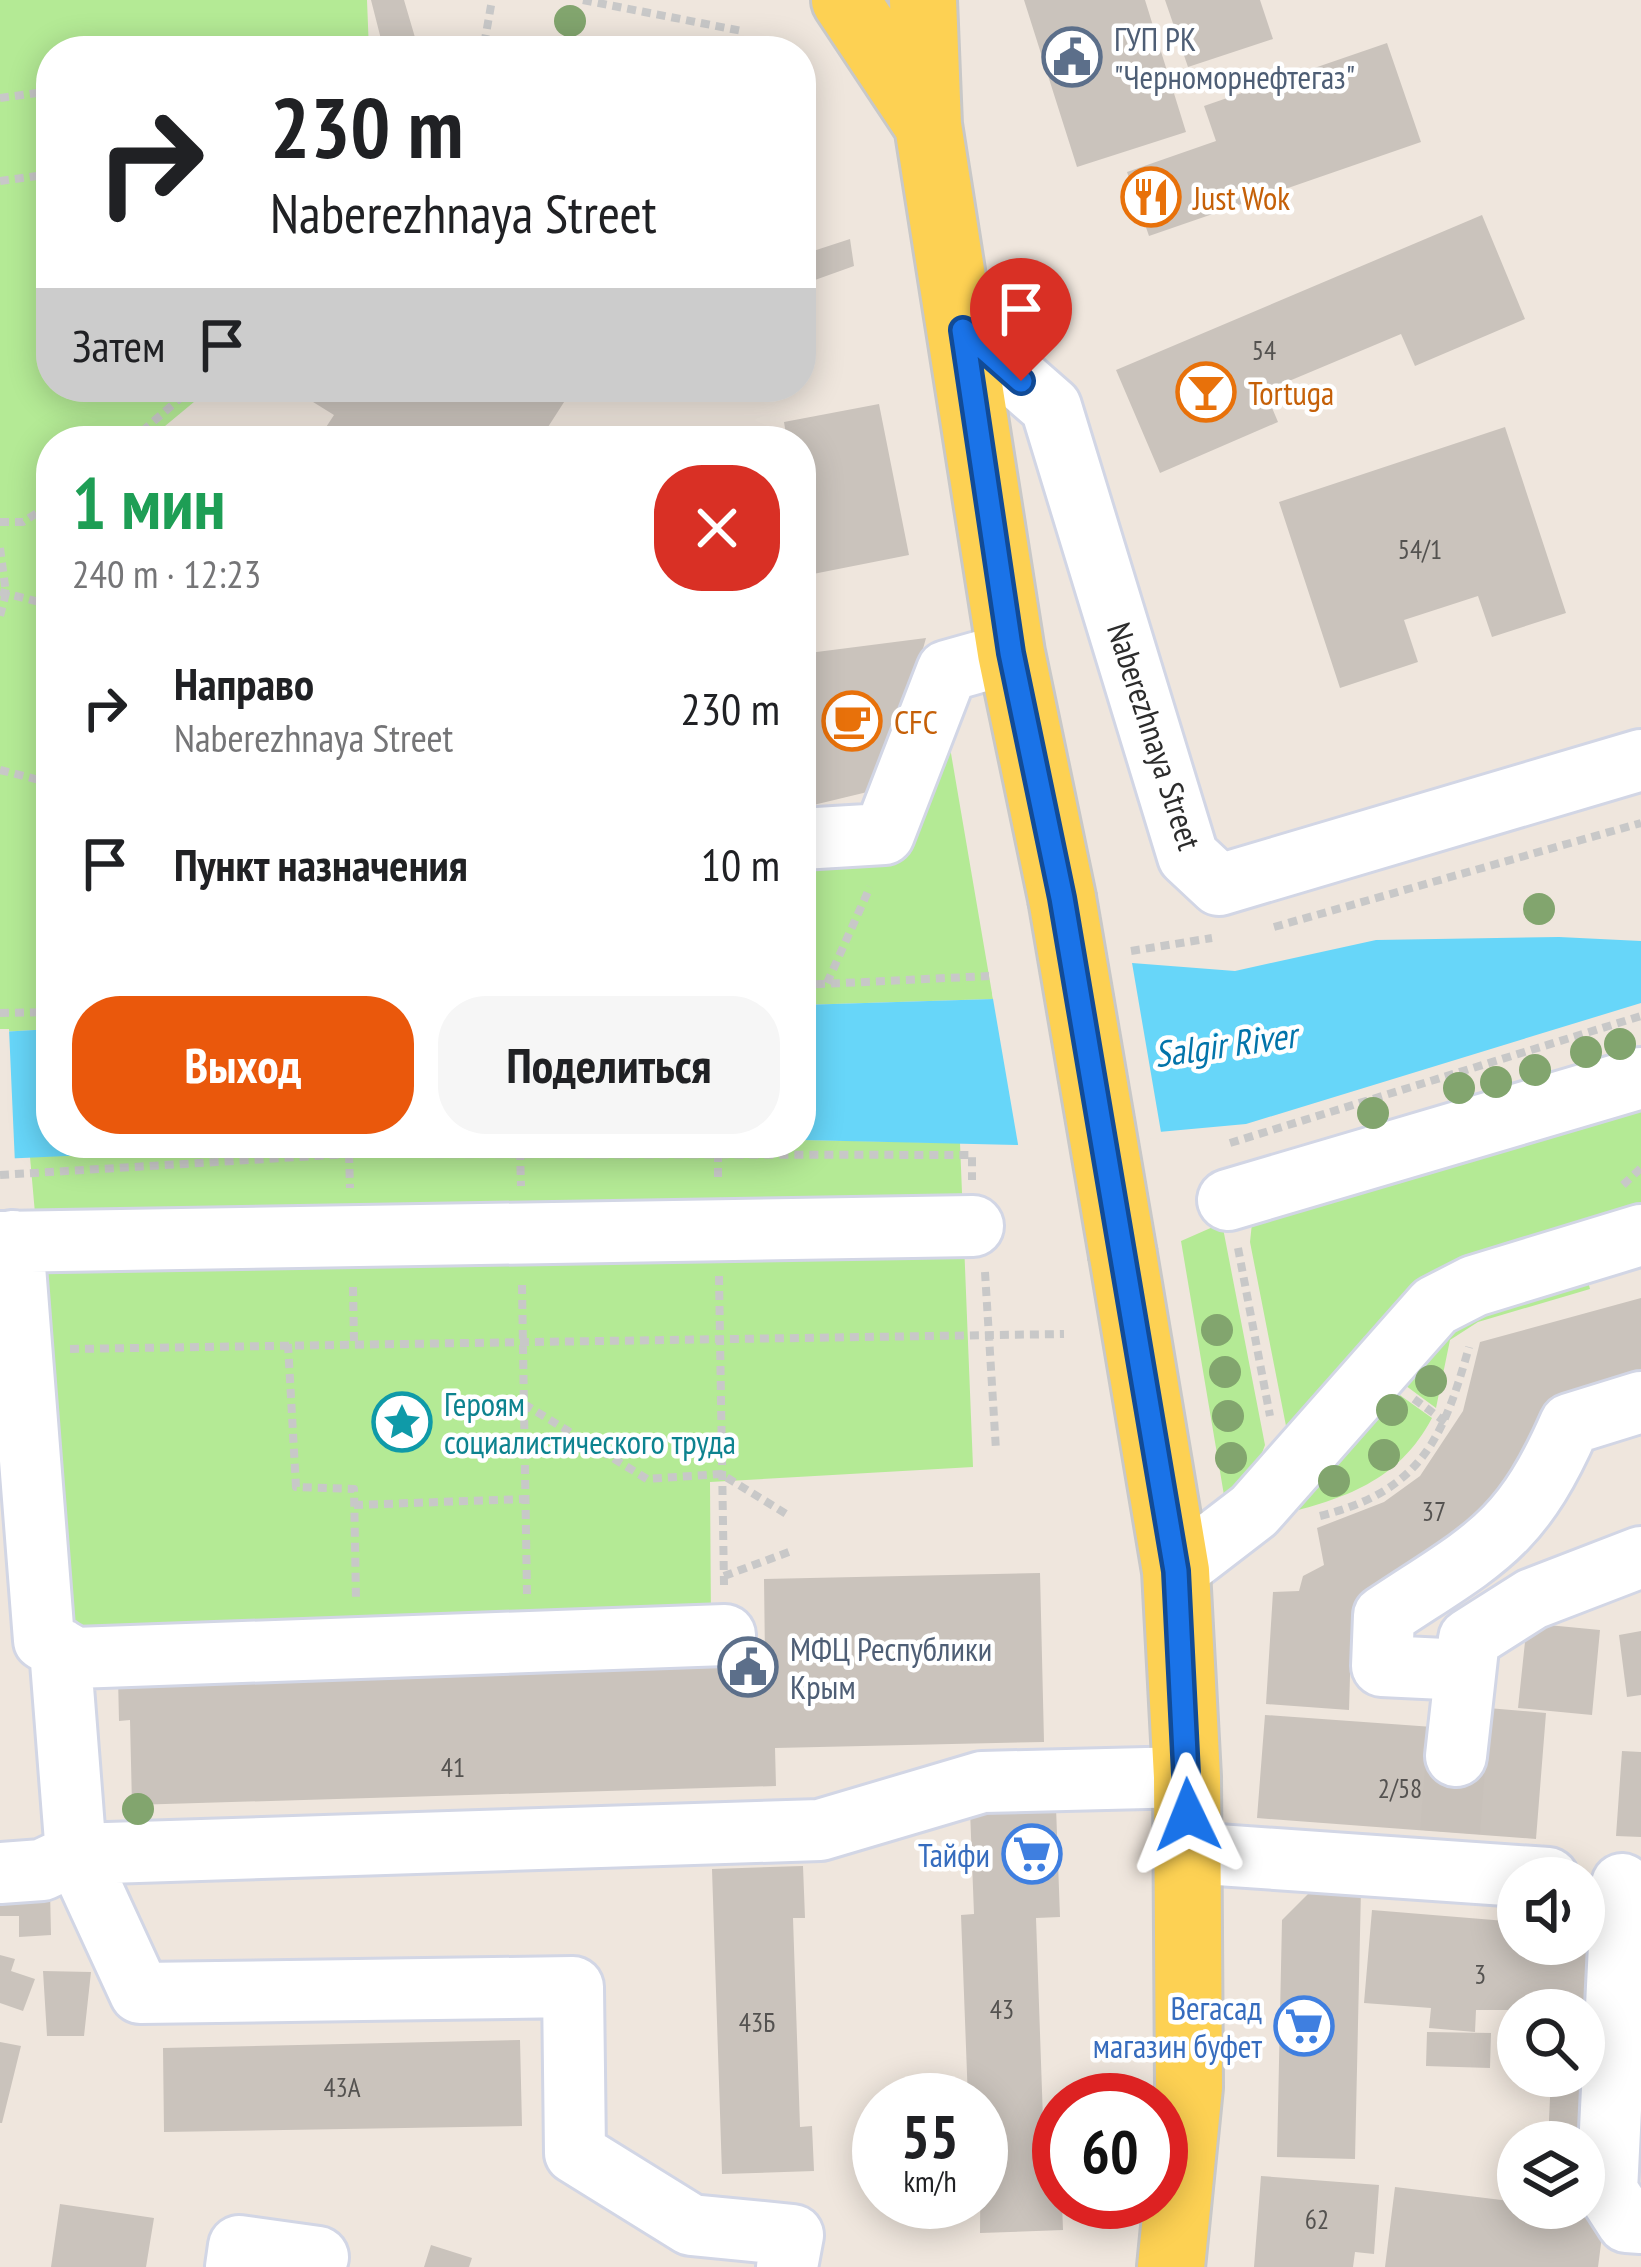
<!DOCTYPE html>
<html lang="ru">
<meta charset="utf-8">
<style>
:root{--surface:#fff;--page:#f6f6f6;--text:#202124;--muted:#757577;--accent:#ea580c}
body{margin:0;font-family:"PT Sans Narrow",sans-serif;background:var(--page);color:var(--text);height:100vh;display:flex;flex-direction:column;font-size:45px;white-space:nowrap}
*{box-sizing:border-box;margin:0}
p{font-size:39px;color:var(--muted)}
.icon{flex:none;width:66px;height:66px;fill:none;stroke:currentColor;stroke-width:2;stroke-linecap:round;stroke-linejoin:round}
.map{position:relative;flex:1;overflow:hidden}
.details{position:absolute;left:36px;top:426px;width:780px;height:732px;display:flex;flex-direction:column;background:var(--surface);border-radius:48px;box-shadow:0 6px 30px #0003}
.details>*{flex:none}
.hud{position:absolute;left:36px;top:36px;width:780px;height:366px;border-radius:48px;box-shadow:0 6px 30px #0003;background:#fff;color:var(--text);overflow:hidden}
.controls{position:absolute;left:1497px;top:1857px;display:grid;gap:24px}
.controls a{display:grid;place-items:center;width:108px;height:108px;border-radius:50%;background:var(--surface);box-shadow:0 6px 30px #0003;font-size:60px}
.speed{position:absolute;left:852px;top:2073px;display:flex;gap:24px;font-size:60px;font-weight:700;text-align:center}
.speed>*{display:grid;place-content:center;width:156px;height:156px;border-radius:50%;background:var(--surface);box-shadow:0 6px 30px #0003;line-height:1}
.speed small{font-size:30px;font-weight:400}
.speed .limit{border:18px solid #d22;background:#fff;color:#111}
.pin{position:absolute;display:grid;place-items:center;width:102px;height:102px;color:#fff;margin:-123px -51px;border-radius:50% 50% 50% 0;rotate:-45deg;box-shadow:0 0 12px #0007}
.pin .icon{rotate:45deg}
.me{position:absolute;width:132px;margin:-66px;rotate:358deg;stroke-linejoin:round;filter:drop-shadow(0 0 9px #0008)}
.turn{display:flex;align-items:center;gap:42px;height:252px;padding:0 36px;font-size:54px}
.turn .icon{width:156px;height:156px;stroke-width:2.5}
.turn b{display:block;font-size:84px;line-height:102px}
.then{display:flex;align-items:center;height:114px;padding:0 36px;background:#0003;gap:24px;font-size:45px}
.round{display:grid;place-items:center;flex:none;width:126px;height:126px;border-radius:48px;background:var(--page)}
.summary{display:flex;align-items:center;justify-content:space-between;height:204px;padding:0 36px}
h1{font-size:72px;font-weight:600;line-height:90px;color:#1e9e55}
.cta{display:flex;gap:24px;margin-top:auto;padding:24px 36px}
.cta a{flex:1;height:138px;border-radius:48px;background:var(--accent);color:#fff;font-size:48px;font-weight:600;line-height:138px;text-align:center}
.cta a+a{background:var(--page);color:var(--text)}
ul{padding:0;list-style:none}
li{display:flex;align-items:center;gap:36px;height:156px;padding:0 36px}
li div{flex:1}
li b{display:block;font-size:45px}
li em{font-style:normal}
.map>svg:first-child{display:block}
.green{fill:#b4ea95}
.water{fill:#67d6f9}
.pier{fill:#efe6dd}
.building{fill:#cac3bc}
.lines{fill:none;stroke-linecap:round;stroke-linejoin:round}
.minor-tunnel{stroke:#c8c1ba;stroke-width:60;stroke-dasharray:60 30;stroke-linecap:butt}
.minor-casing{stroke:#d2d6e5;stroke-width:66}
.major-casing{stroke:#c8c8c8;stroke-width:72}
.path{stroke:#c8c8c8;stroke-width:8;stroke-dasharray:9 6;stroke-linecap:butt}
.minor{stroke:#fff;stroke-width:60}
.major{stroke:#fdd153;stroke-width:66}
.major-bridge-casing{stroke:#c8c8c8;stroke-width:72;stroke-linecap:butt}
.major-bridge{stroke:#fdd153;stroke-width:66}
.tree{fill:#82a56e}
.route-casing{stroke:#114b97;stroke-width:30}
.route{stroke:#1a73e8;stroke-width:21}
.labels{text-anchor:middle;dominant-baseline:central;stroke-width:9;stroke-linejoin:round;paint-order:stroke}
.number-label{font-size:27px;fill:#545250}
.service-label{font-size:33px;fill:#4e5e75;stroke:#fff;text-anchor:start}
.food-label{font-size:33px;fill:#c56008;stroke:#fff;text-anchor:start}
.street-label{font-size:33px;fill:#2c2c2c;stroke:#fff}
.culture-label{font-size:33px;fill:#0d838f;stroke:#fff;text-anchor:start}
.shop-label{font-size:33px;fill:#366cbe;stroke:#fff;text-anchor:end}
.water-label{font-size:36px;font-style:italic;fill:#0274aa;stroke:#fff}
</style>
<div class="map">
<svg width="1641" height="2267" viewBox="0 0 1641 2267">
<rect width="100%" height="100%" fill="#efe6dd"/>
<path class="green" d="M0 0H367L369 51H51V387H212L147 441H51V1029L0 1032Z
M946 724 993 999 801 1005V852L900 846Z
M1641 1097V1216L1287 1431 1250 1242 1252 1223Z
M801 1140 960 1143 973 1467 710 1482 711 1621 72 1630 30 1157 353 1143Z
M1222 1223 1265 1445 1256 1469 1226 1507 1181 1241Z
M1586 1274 1590 1289 1478 1322 1450 1340 1436 1408 1398 1380 1442 1325Z
M1390 1388 1432 1418C1399 1481 1344 1499 1279 1515Z"/>
<path class="water" d="M1559 937 1641 941V1003L1246 1124 1017 1145 801 1140V1005L993 999 1132 963 1235 971 1376 940Z
M51 1029V1143H353L0 1159V1032Z"/>
<path class="pier" d="M1131 957 1162 1138 1019 1150 992 993Z
M0 1029H9L15 1164 0 1165Z"/>
<path class="building" d="M371 0H404L419 51H384Z
M1024 0H1145L1186 132 1077 167Z
M1165 0H1260L1273 39 1188 67Z
M1387 43 1421 142 1149 236 1127 172 1216 141 1204 106Z
M1482 215 1525 319 1415 366 1401 334 1265 391 1278 422 1160 473 1116 370Z
M850 239 854 266 801 285V255Z
M312 387H565L560 395 566 399 539 441H317L334 415 305 397Z
M879 404 909 555 813 574 801 512V441H787L784 422Z
M1505 427 1566 613 1492 637 1478 596 1404 620 1418 662 1340 688 1279 502Z
M926 638 884 788 801 808V654Z
M1641 1298V1380L1513 1499 1390 1595 1352 1608 1349 1710 1266 1704 1273 1592 1299 1591 1303 1576 1324 1565 1317 1528 1384 1502 1420 1476 1463 1411 1480 1342Z
M1040 1573 1044 1742 775 1748 776 1786 132 1805 130 1720 119 1721 118 1677 765 1658 764 1579Z
M1527 1623 1600 1630 1592 1715 1518 1708Z
M1641 1631V1695L1627 1697 1619 1635Z
M1488 1708 1546 1713 1536 1839 1257 1818 1265 1715 1433 1727Z
M1622 1751 1641 1752V1837L1616 1836Z
M1056 1807 1060 1917 1036 1918 1043 2120H1059L1063 2230 980 2233 981 2100H968L961 1915 974 1914 970 1810Z
M803 1866 805 1918H793L800 2127 812 2126 814 2171 722 2174 712 1869Z
M1315 1887 1361 1889 1355 2159 1277 2157 1282 1920Z
M50 1890 51 1935 19 1937V1916H0V1892Z
M1372 1910 1518 1922V1944H1584V1927L1598 1929 1584 2142H1548L1551 2076H1584V2010H1476L1475 2032 1429 2028 1431 2008 1364 2003Z
M0 1955 15 1959 11 1971 35 1979 23 2011 0 2003Z
M43 1971 91 1972 84 2036H47Z
M1427 2032 1491 2033 1490 2068 1426 2066Z
M520 2040 522 2126 164 2132 163 2048Z
M0 2042 21 2046 2 2123H0Z
M1261 2176 1379 2185 1374 2254 1355 2252 1353 2267H1254Z
M1395 2187 1518 2202V2208L1605 2213 1598 2267H1385Z
M60 2204 154 2218 146 2267H51Z
M431 2245 472 2258 469 2267H424Z"/>
<g class="lines">
<path class="minor-tunnel" d="M1450 1832 1456 1756"/>
<defs>
<path id="minor" d="M963 330 1051 407 1188 856 1219 885 1641 760
M801 839 884 834 947 671 1011 653
M1228 1200 1641 1078
M13 1241 44 1640 75 1658 725 1635
M0 1242 973 1226
M1176 1571 1254 1511 1435 1306 1474 1286 1641 1235
M60 1649 76 1854 140 1993 573 1987 575 2153 691 2225 793 2235 787 2267
M1465 1670 1382 1666 1384 1616C1483 1550 1520 1538 1570 1424L1641 1402
M1456 1756 1469 1639 1532 1599 1641 1557
M1189 1853 1548 1878
M0 1873 42 1870 76 1854 820 1830 982 1782 1187 1777
M1622 1884 1607 2191 1627 2222 1641 2223
M236 2267 239 2246 318 2257"/>
<path id="major" d="M845 0 926 122
M923 0 928 125 1011 653 1062 898
M1123 1255 1176 1571 1187 1777 1189 2087 1171 2267"/>
</defs>
<use href="#minor" class="minor-casing"/>
<use href="#major" class="major-casing"/>
<path class="path" d="M583 0 742 31
M317 51H319
M456 51 484 45 492 0
M0 98 51 91
M0 181 51 174
M131 441 193 387
M0 522H23L51 504
M0 548 6 593 0 616
M0 592 51 605
M0 770 51 783
M1274 927 1641 823
M1131 951 1212 938
M827 983 870 887
M801 985 989 976
M0 1013 51 1012
M1230 1143 1641 1016
M520 1151 521 1186
M718 1153V1183
M349 1154 350 1188
M0 1175 349 1154 972 1155V1180
M1623 1185 1641 1168
M1238 1248 1270 1416
M985 1272 996 1450
M719 1276 724 1585
M522 1285 527 1594
M353 1287 354 1342
M288 1344 296 1487 354 1489 356 1599
M70 1349 1064 1334
M1414 1399 1447 1423
M524 1404 647 1479 721 1474 788 1515
M354 1505 526 1499
M1320 1516C1420 1491 1443 1440 1469 1347
M724 1576 789 1552"/>
<use href="#minor" class="minor"/>
<use href="#major" class="major"/>
<defs>
<path id="major-bridge" d="M1062 898 1123 1255"/>
</defs>
<use href="#major-bridge" class="major-bridge-casing"/>
<use href="#major-bridge" class="major-bridge"/>
</g>
<g class="tree">
<circle cx="570" cy="21" r="16"/>
<circle cx="1539" cy="909" r="16"/>
<circle cx="1620" cy="1044" r="16"/>
<circle cx="1586" cy="1052" r="16"/>
<circle cx="1535" cy="1070" r="16"/>
<circle cx="1496" cy="1082" r="16"/>
<circle cx="1459" cy="1088" r="16"/>
<circle cx="1373" cy="1113" r="16"/>
<circle cx="1217" cy="1330" r="16"/>
<circle cx="1225" cy="1372" r="16"/>
<circle cx="1431" cy="1381" r="16"/>
<circle cx="1392" cy="1410" r="16"/>
<circle cx="1228" cy="1416" r="16"/>
<circle cx="1384" cy="1455" r="16"/>
<circle cx="1231" cy="1458" r="16"/>
<circle cx="1334" cy="1481" r="16"/>
<circle cx="138" cy="1809" r="16"/>
</g>
<g class="lines">
<defs>
<path id="route" d="M1021 381 963 330 1011 653 1062 898 1176 1571 1188 1815"/>
</defs>
<use href="#route" class="route-casing"/>
<use href="#route" class="route"/>
</g>
<defs>
<symbol id="civic-ring" viewBox="-11 -11 22 22"><circle r="9.5" fill="#fff" stroke="#5c6f8a" stroke-width="1.5"/><path d="M-.6-6.5H3V-4.5H.6V-3L4-1V1h2V6H-6V1h2V-1L-.6-3ZM-1.2 2.5V6h2.4V2.5Z" fill="#5c6f8a"/></symbol>
<symbol id="restaurant-ring" viewBox="-11 -11 22 22"><circle r="9.5" fill="#fff" stroke="#e8710a" stroke-width="1.5"/><path d="M-5-6h1v4h1v-4h1v4h1v-4h1v5L-1.5 .5V6h-2V.5L-5-1ZM5-6V6H3V1.5H1.5Q1.5-4 5-6Z" fill="#e8710a"/></symbol>
<symbol id="bar-ring" viewBox="-11 -11 22 22"><circle r="9.5" fill="#fff" stroke="#e8710a" stroke-width="1.5"/><path d="M-6-5H6L.8 .8V4.5H3.5V6h-7V4.5H-.8V.8Z" fill="#e8710a"/></symbol>
<symbol id="cafe-ring" viewBox="-11 -11 22 22"><circle r="9.5" fill="#fff" stroke="#e8710a" stroke-width="1.5"/><path d="M-5.5-4.5H6V0H3Q3 3.5 0 3.5H-2.5Q-5.5 3.5-5.5 0ZM3-3.2v2h1.7v-2ZM-6 4.5H4V6H-6Z" fill="#e8710a"/></symbol>
<symbol id="sight-ring" viewBox="-11 -11 22 22"><circle r="9.5" fill="#fff" stroke="#0f9aa8" stroke-width="1.5"/><path d="M0-6L1.8-2.2L6-1.7L2.9 1.2L3.7 5.4L0 3.3L-3.7 5.4L-2.9 1.2L-6-1.7L-1.8-2.2Z" fill="#0f9aa8"/></symbol>
<symbol id="supermarket-ring" viewBox="-11 -11 22 22"><circle r="9.5" fill="#fff" stroke="#3f7fe0" stroke-width="1.5"/><path d="M-6-5.5h2.5l.6 2H6L4.5 2H-2.5L-4.4-4H-6ZM-1.5 3.2a1.3 1.3 0 1 0 .1 0ZM3 3.2a1.3 1.3 0 1 0 .1 0Z" fill="#3f7fe0"/></symbol>
</defs>
<g fill-rule="evenodd">
<use href="#civic-ring" x="1039" y="24" width="66" height="66"/>
<use href="#restaurant-ring" x="1118" y="164" width="66" height="66"/>
<use href="#bar-ring" x="1173" y="359" width="66" height="66"/>
<use href="#cafe-ring" x="819" y="688" width="66" height="66"/>
<use href="#sight-ring" x="369" y="1389" width="66" height="66"/>
<use href="#civic-ring" x="715" y="1634" width="66" height="66"/>
<use href="#supermarket-ring" x="999" y="1821" width="66" height="66"/>
<use href="#supermarket-ring" x="1271" y="1993" width="66" height="66"/>
</g>
<g class="labels">
<g class="number-label">
<text x="1264" y="350">54</text>
<text x="1420" y="549">54/1</text>
<text x="1434" y="1511">37</text>
<text x="453" y="1767">41</text>
<text x="1400" y="1788">2/58</text>
<text x="1480" y="1974">3</text>
<text x="1002" y="2009">43</text>
<text x="757" y="2022">43Б</text>
<text x="342" y="2087">43А</text>
<text x="1317" y="2219">62</text>
</g>
<g class="service-label">
<text x="1114" y="38">ГУП РК<tspan x="1114" dy="38">"Черноморнефтегаз"</tspan></text>
<text x="790" y="1648">МФЦ Республики<tspan x="790" dy="38">Крым</tspan></text>
</g>
<g class="food-label">
<text x="1193" y="197">Just Wok</text>
<text x="1248" y="392">Tortuga</text>
<text x="894" y="721">CFC</text>
</g>
<g class="street-label">
<text transform="translate(1155 736) rotate(72)">Naberezhnaya Street</text>
</g>
<g class="culture-label">
<text x="444" y="1403">Героям<tspan x="444" dy="38">социалистического труда</tspan></text>
</g>
<g class="shop-label">
<text x="990" y="1854">Тайфи</text>
<text x="1262" y="2007">Вегасад<tspan x="1262" dy="38">магазин буфет</tspan></text>
</g>
<g class="water-label">
<text transform="translate(1225 1044) rotate(-8)">Salgir River</text>
</g>
</g>
</svg>
<div class="controls">
<a><svg class="icon" aria-label="sound" viewBox="0 0 24 24"><path d="M4 9h4l5-4v14l-5-4H4zM17 9q2 3 0 6"/></svg></a>
<a><svg class="icon" aria-label="search" viewBox="0 0 24 24"><circle cx="10" cy="10" r="6"/><path d="M15 15l6 6"/></svg></a>
<a><svg class="icon" aria-label="layers" viewBox="0 0 24 24"><path d="M12 4l9 5-9 5-9-5zM3 14l9 5 9-5"/></svg></a>
</div>
<div class="speed"><div>55<small>km/h</small></div><div class="limit">60</div></div>
<div class="pin" style="left:1021px;top:381px;background:#d93025"><svg class="icon" aria-label="arrive" viewBox="0 0 24 24"><path d="M6 21V4h12l-3 4 3 4H6"/></svg></div>
<svg class="me" style="left:1188px;top:1815px" viewBox="-20 -20 40 40"><path d="M0-17L14 15 0 8-14 15z" fill="#1a73e8" stroke="#fff" stroke-width="4"/></svg>
<div class="hud">
<div class="turn"><svg class="icon" aria-label="right" viewBox="0 0 24 24"><path d="M7 20v-9h11M14 6l5 5-5 5"/></svg><div><b>230 m</b>Naberezhnaya Street</div></div>
<div class="then">Затем<svg class="icon" aria-label="arrive" viewBox="0 0 24 24"><path d="M6 21V4h12l-3 4 3 4H6"/></svg></div>
</div>
<section class="details">
<div class="summary"><div><h1>1 мин</h1><p>240 m · 12:23</p></div><a class="round" style="background:#d93025;color:#fff"><svg class="icon" aria-label="close" viewBox="0 0 24 24"><path d="M6 6l12 12M18 6L6 18"/></svg></a></div>
<ul>
<li><svg class="icon" aria-label="right" viewBox="0 0 24 24"><path d="M7 20v-9h11M14 6l5 5-5 5"/></svg><div><b>Направо</b><p>Naberezhnaya Street</p></div><em>230 m</em></li>
<li><svg class="icon" aria-label="arrive" viewBox="0 0 24 24"><path d="M6 21V4h12l-3 4 3 4H6"/></svg><div><b>Пункт назначения</b></div><em>10 m</em></li>
</ul>
<div class="cta"><a>Выход</a><a>Поделиться</a></div>
</section>
</div>
